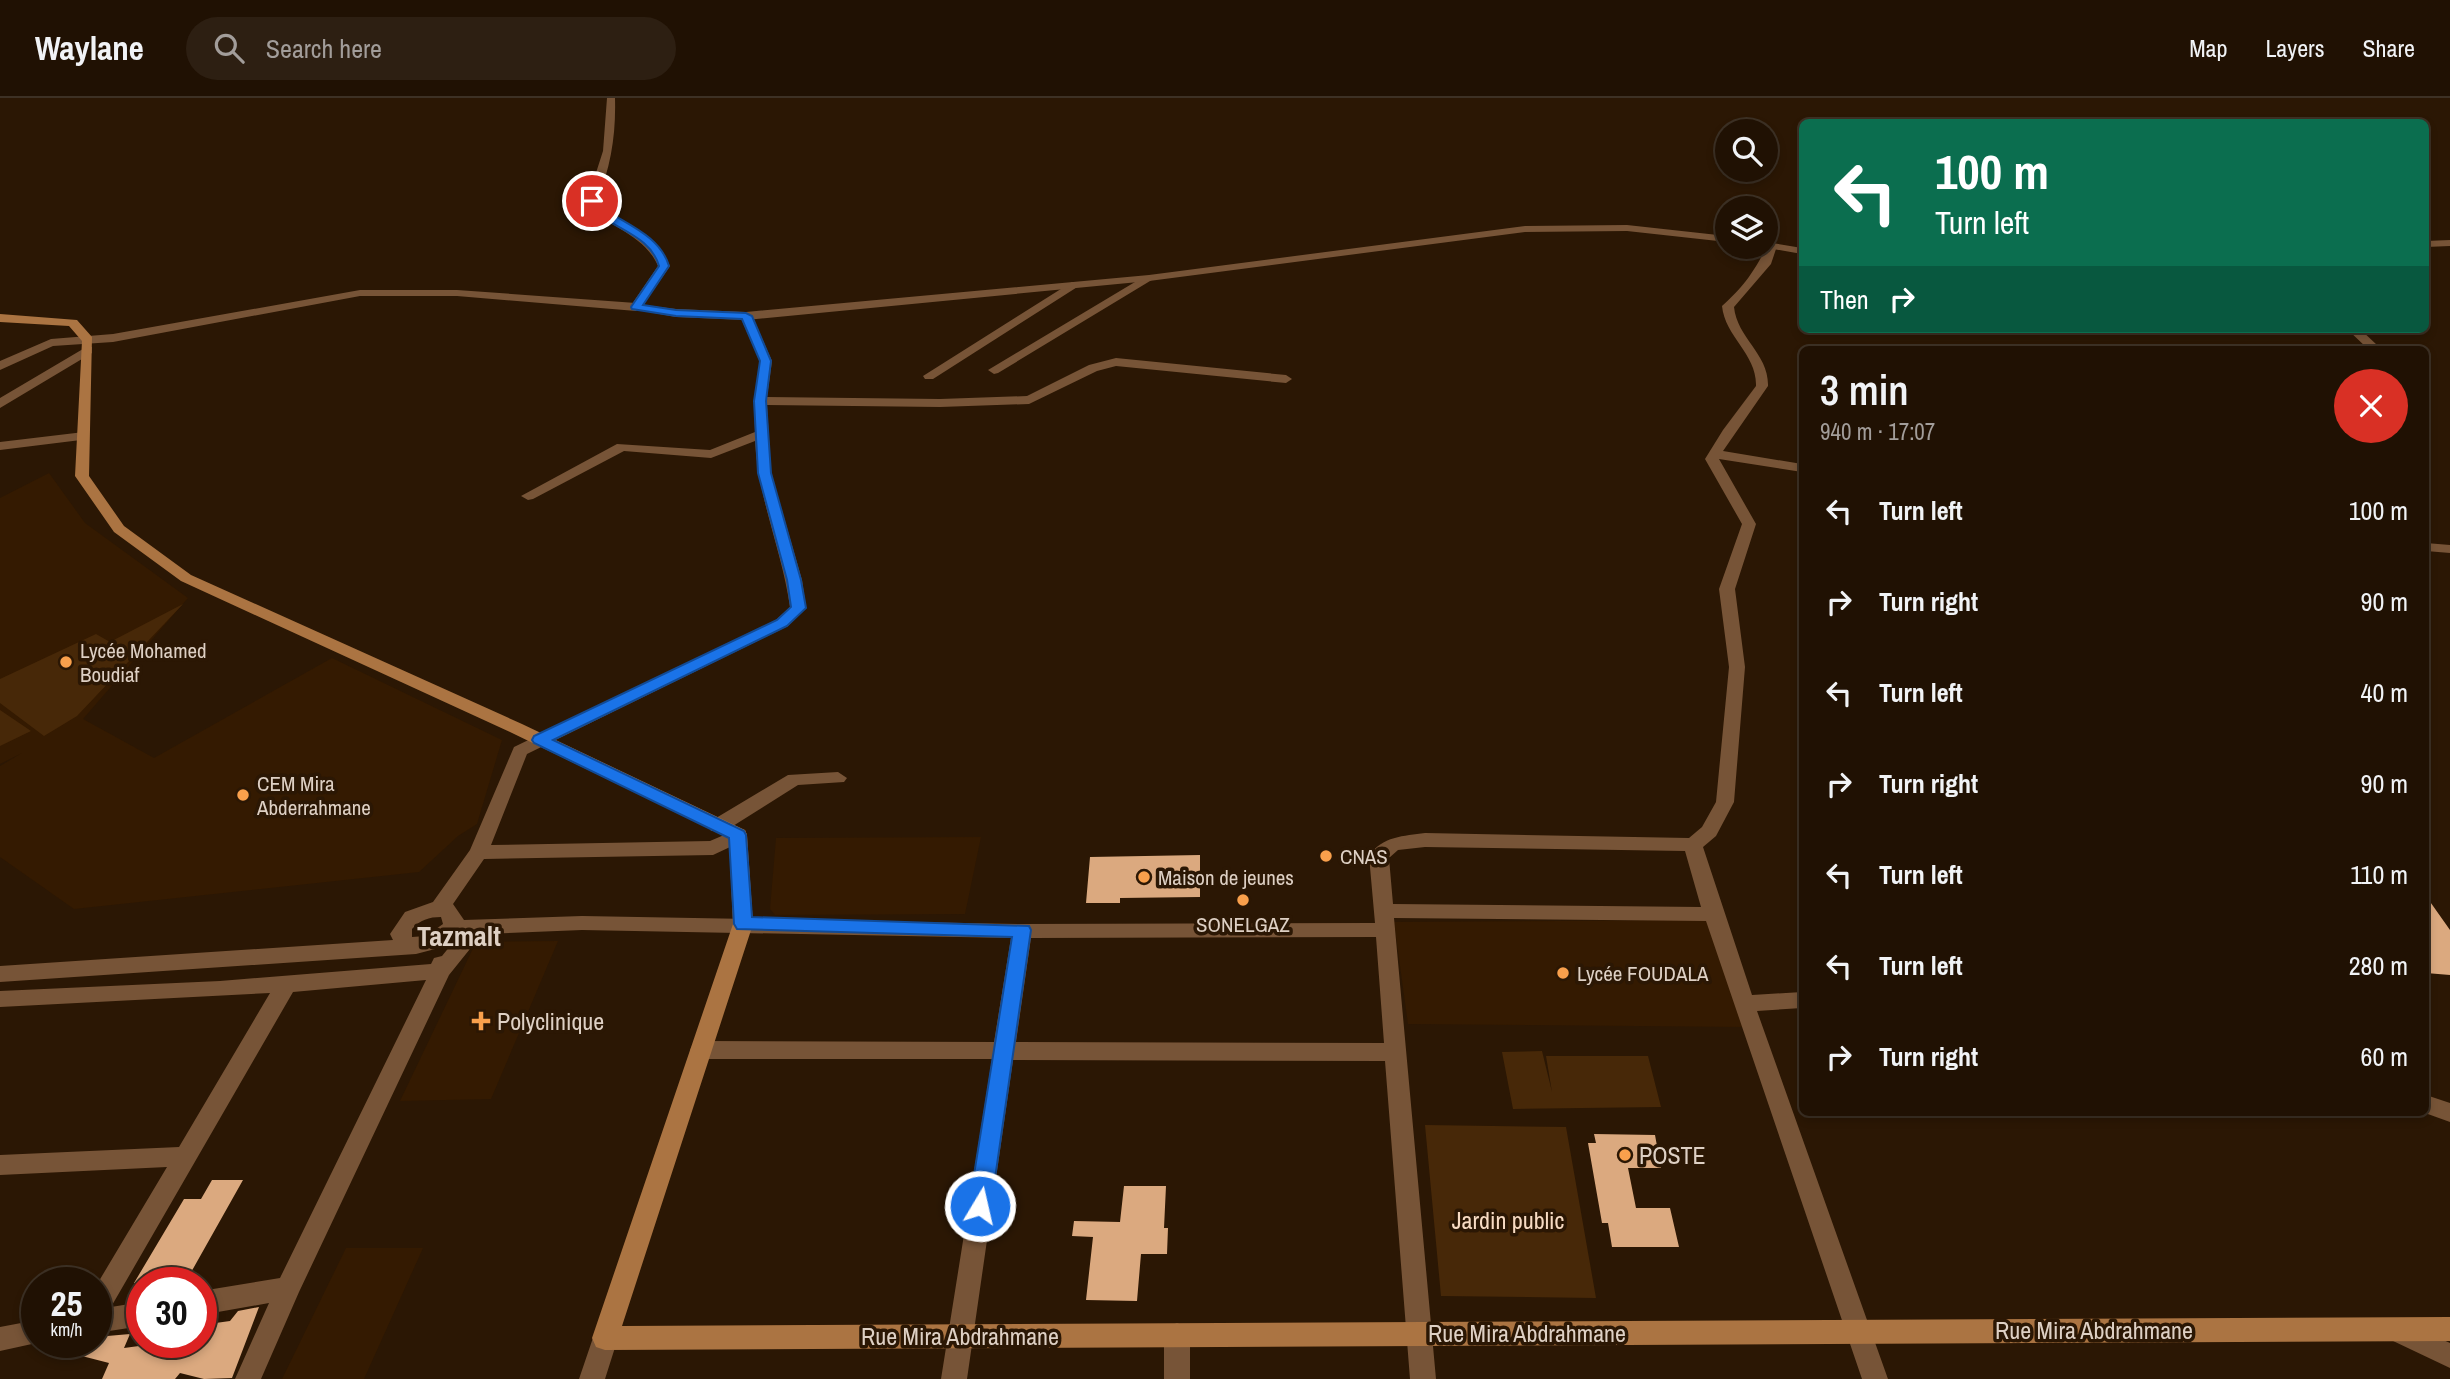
<!DOCTYPE html>
<meta charset="utf-8">
<style>
:root{--surface:#201103;--page:#2d1f12;--text:#f1f3f6;--muted:#a29d9a;--line:#3d3125}
body{margin:0;font-family:"Archivo Narrow",sans-serif;background:var(--page);color:var(--text);height:100vh;display:flex;flex-direction:column;font-size:26px;white-space:nowrap}
*{box-sizing:border-box;margin:0}
p{font-size:23px;color:var(--muted)}
.icon{flex:none;width:38px;height:38px;fill:none;stroke:currentColor;stroke-width:2;stroke-linecap:round;stroke-linejoin:round}
.map{position:relative;flex:1;overflow:hidden}
.details{position:absolute;left:1799px;top:248px;width:630px;height:770px;display:flex;flex-direction:column;background:var(--surface);border-radius:10px;box-shadow:0 4px 10px #0003,0 0 0 2px var(--line)}
.details>*{flex:none}
.guide{position:absolute;left:1799px;top:21px;width:630px;height:214px;border-radius:10px;box-shadow:0 4px 10px #0003,0 0 0 2px var(--line);background:#0b6e4f;color:#fff;overflow:hidden}
.fabs{position:absolute;left:1715px;top:21px;display:grid;gap:14px}
.fabs a{display:grid;place-items:center;width:63px;height:63px;border-radius:50%;background:var(--surface);box-shadow:0 4px 10px #0003,0 0 0 2px var(--line);font-size:35px}
.speed{position:absolute;left:21px;top:1169px;display:flex;gap:14px;font-size:35px;font-weight:700;text-align:center}
.speed>*{display:grid;place-content:center;width:91px;height:91px;border-radius:50%;background:var(--surface);box-shadow:0 4px 10px #0003,0 0 0 2px var(--line);line-height:1}
.speed small{font-size:18px;font-weight:400}
.speed .limit{border:10px solid #d22;background:#fff;color:#111}
.pin{position:absolute;display:grid;place-items:center;width:60px;height:60px;color:#fff;margin:-30px;border:4px solid #fff;border-radius:50%;box-shadow:0 2px 7px #0007}
.me{position:absolute;width:77px;margin:-38px;rotate:9deg;stroke-linejoin:round;filter:drop-shadow(0 0 5px #0008)}
.turn{display:flex;align-items:center;gap:24px;height:147px;padding:0 21px;font-size:32px}
.turn .icon{width:91px;height:91px;stroke-width:2.5}
.turn b{display:block;font-size:49px;line-height:60px}
.then{display:flex;align-items:center;height:66px;padding:0 21px;background:#0003;gap:14px;font-size:26px}
.round{display:grid;place-items:center;flex:none;width:74px;height:74px;border-radius:37px;background:var(--page)}
.headline{display:flex;align-items:center;justify-content:space-between;height:119px;padding:0 21px}
h1{font-size:42px;font-weight:600;line-height:52px}
ul{padding:0;list-style:none}
li{display:flex;align-items:center;gap:21px;height:91px;padding:0 21px}
li div{flex:1}
li b{display:block;font-size:26px}
li em{font-style:normal}
header{display:flex;align-items:center;gap:42px;box-sizing:border-box;height:98px;padding:0 35px;background:var(--surface);border-bottom:2px solid var(--line)}
header strong{font-size:33px}
nav{display:flex;gap:38px;margin-inline-start:auto;font-size:24px}
.search{width:490px;height:63px;background:var(--page);display:flex;align-items:center;gap:18px;box-sizing:border-box;padding:0 24px;border-radius:38px;color:var(--muted);font-size:26px}
.map>svg:first-child{display:block}
.built{fill:#341a01}
.green{fill:#472808}
.building{fill:#dba97f}
.lines{fill:none;stroke-linecap:round;stroke-linejoin:round}
.minor{fill:#775437;fill-rule:evenodd}
.tertiary{fill:#775437;fill-rule:evenodd}
.secondary{fill:#ab7442;fill-rule:evenodd}
.route{fill:#1a73e8;stroke:#114b97;stroke-width:2}
.poi-dot{fill:#f9a04c;stroke:#2b1704;stroke-width:2.5}
.labels{text-anchor:middle;dominant-baseline:central;stroke-width:7;stroke-linejoin:round;paint-order:stroke}
.poi-label{font-size:21px;fill:#ded0c4;stroke:#2b1704;text-anchor:start}
.near-poi-label{font-size:24px;fill:#ded0c4;stroke:#2b1704;text-anchor:start}
.near-park-label{font-size:24px;fill:#f7dbc3;stroke:#2b1704}
.near-street-label{font-size:24px;fill:#ded0c4;stroke:#2b1704}
.district-label{font-size:28px;font-weight:bold;fill:#ded0c4;stroke:#2b1704}
</style>
<header>
<strong>Waylane</strong>
<div class="search"><svg class="icon" aria-label="search" viewBox="0 0 24 24"><circle cx="10" cy="10" r="6"/><path d="M15 15l6 6"/></svg>Search here</div>
<nav><a>Map</a><a>Layers</a><a>Share</a></nav>
</header>
<div class="map">
<svg width="2450" height="1281" viewBox="0 0 2450 1281">
<rect width="100%" height="100%" fill="#2b1704"/>
<path class="built" d="M49 375 85 425 188 500 83 621 154 660 332 560 502 642 477 726 458 738 419 774 74 811 0 759V668L22 655 0 666V400Z
M981 739 965 816 775 817 770 811 776 740Z
M1706 822 1745 929 1408 926 1394 824Z
M558 843 491 1001 400 1003 476 844Z
M346 1150H423L364 1281H282Z"/>
<path class="green" d="M183 506 77 618 44 638 0 605V581L96 536 110 544Z
M0 612 31 633 0 648Z
M1542 953 1552 994 1546 958H1648L1661 1009 1513 1011 1502 954Z
M1425 1027 1566 1029 1596 1200 1441 1198Z"/>
<path class="building" d="M1200 757V799L1120 800V805H1086L1090 759Z
M2426 798 2450 832V877L2426 875Z
M1594 1036 1655 1037 1661 1070H1628L1636 1110H1670L1679 1149H1612L1608 1125H1602L1588 1045H1596Z
M212 1082H243L185 1185H134L184 1101H201Z
M1124 1088H1166L1164 1130H1168L1167 1156H1141L1137 1203 1086 1202 1093 1139 1072 1138 1074 1123 1120 1124Z
M259 1209 232 1280 204 1281 180 1275 175 1281H102L109 1265 78 1257 87 1255 92 1244H96V1239L130 1236 124 1250 169 1244H201V1227L230 1223 238 1213Z"/>
<g class="lines">
<path class="minor" d="M1768 146 1777 148 1771 166 1734 209C1737 240 1769 256 1768 288L1723 353 1802 366V374L1719 361 1756 426 1735 491 1745 569 1734 704 1716 738 1703 749 1752 897 1802 894V910L1757 913 1888 1281H1862L1706 823 1394 820 1436 1281H1410L1385 963 1013 962 967 1281H941L992 961H701L693 958 690 952 693 946 701 943 994 944 1011 840 582 832 482 836 449 877 299 1194 261 1281H235L269 1205 201 1217V1193L280 1180 426 882 293 894 111 1209 142 1204V1228L96 1235V1188L167 1069 0 1077V1057L179 1049 270 895 0 909V893L220 883 431 866 434 860 442 858 459 837 439 850 416 856 0 884V868L393 842 390 836 405 814 433 804 470 752 514 649 776 522 790 509C782 453 758 400 755 343L711 360 624 353 533 401 528 402 521 398 617 346 710 352 755 334 754 303 760 263 740 218 746 214 752 218 772 263 767 299 940 301 1027 298 1089 267 1116 260 1286 277 1292 281 1286 285 1116 268 1097 273 1029 306 940 309 767 307 771 375 802 482 806 510 788 528 527 656 491 747 710 743 738 731 745 732 747 737 745 742 713 757 484 761 453 806 464 822 582 818 1022 826 1375 825 1369 758C1382 738 1404 738 1425 735L1689 740 1702 729 1716 704 1729 569 1719 491 1742 426 1705 361 1723 332 1756 288C1757 256 1725 239 1722 208 1745 187 1754 174 1768 146ZM1425 749 1685 753 1701 809 1393 806 1389 760 1398 752ZM441 819 443 826 426 838 412 839V831C420 822 429 819 441 819ZM1376 839 1384 945 1016 944 1031 840Z
M1145 178 1155 180 998 275 994 276 988 272Z
M1072 184 1082 186 933 281H925L923 278Z
M360 192H457L636 205 642 209 636 213 457 198H360L113 244 53 248 0 272V263L51 241 113 236Z
M2347 231H2360L2377 247 2367 250Z
M88 248 92 249V255L0 310V300Z
M84 334 89 335V341L0 352V344Z
M2426 445 2450 447V455L2426 453Z
M838 674 847 680 844 684 798 687 725 733H711L709 728 711 723 788 677Z
M2426 997 2450 1005V1024L2425 1015Z
M37 1222V1244H41L0 1253V1229Z
M2400 1222 2450 1245V1270L2391 1242 2387 1234 2391 1226Z
M1177 1225 1186 1229 1190 1237V1281H1164V1237L1168 1229Z
M605 1228 614 1231 618 1240 605 1281H579L596 1231Z"/>
<path class="tertiary" d="M607 0H615C616 37 611 68 597 103 620 131 653 131 670 168L643 207 676 211 746 214 1149 177 1525 128 1627 127 1727 138V144L1627 133 1525 134 1149 183 746 222 676 219 632 211 630 209 658 168C644 135 607 131 587 103L603 53Z
M2450 142V148L2426 149V143Z
M1766 144 1802 150V156L1762 149H1766Z"/>
<path class="secondary" d="M0 216 77 222 92 239 89 378 124 428 191 477 522 626 745 732 747 737 753 826 622 1228 2450 1219V1243L605 1252 596 1249 592 1240 733 826 729 740 510 634 181 483 114 434 75 378 82 243 69 228 0 224Z"/>
</g>
<path class="route" d="M592 100C597 103 599 108 604 111 628 127 660 138 669 168L643 207 676 212 746 215 752 218 771 263 766 303 771 375 801 482 806 510 787 528 553 642 744 733 746 737 752 819 1029 828 1031 832 991 1108 987 1115 980 1118 972 1115 969 1108 1012 839 737 831 734 826 729 740 534 645 532 642 534 638 777 522 791 509 787 482 758 375 754 303 760 263 742 221 676 218 632 211 631 209 659 168C649 133 604 131 587 103Z"/>
<g class="poi-dot">
<circle cx="66" cy="564" r="7"/>
<circle cx="243" cy="697" r="7"/>
<circle cx="1326" cy="758" r="7"/>
<circle cx="1144" cy="779" r="7"/>
<circle cx="1243" cy="802" r="7"/>
<circle cx="1563" cy="875" r="7"/>
<path d="M477.5 912.5h7v7h7v7h-7v7h-7v-7h-7v-7h7z"/>
<circle cx="1625" cy="1057" r="7"/>
</g>
<g class="labels">
<g class="poi-label">
<text x="80" y="552">Lycée Mohamed<tspan x="80" dy="24">Boudiaf</tspan></text>
<text x="257" y="685">CEM Mira<tspan x="257" dy="24">Abderrahmane</tspan></text>
<text x="1340" y="758">CNAS</text>
<text x="1158" y="779">Maison de jeunes</text>
<text x="1243" y="826" text-anchor="middle">SONELGAZ</text>
<text x="1577" y="875">Lycée FOUDALA</text>
</g>
<g class="near-poi-label">
<text x="497" y="923">Polyclinique</text>
<text x="1639" y="1057">POSTE</text>
</g>
<g class="near-park-label">
<text x="1508" y="1122">Jardin public</text>
</g>
<g class="near-street-label">
<text x="2094" y="1232">Rue Mira Abdrahmane</text>
<text x="1527" y="1235">Rue Mira Abdrahmane</text>
<text x="960" y="1238">Rue Mira Abdrahmane</text>
</g>
<g class="district-label">
<text x="459" y="838">Tazmalt</text>
</g>
</g>
</svg>
<div class="fabs">
<a><svg class="icon" aria-label="search" viewBox="0 0 24 24"><circle cx="10" cy="10" r="6"/><path d="M15 15l6 6"/></svg></a>
<a><svg class="icon" aria-label="layers" viewBox="0 0 24 24"><path d="M12 4l9 5-9 5-9-5zM3 14l9 5 9-5"/></svg></a>
</div>
<div class="speed"><div>25<small>km/h</small></div><div class="limit">30</div></div>
<div class="pin" style="left:592px;top:103px;background:#d93025"><svg class="icon" aria-label="arrive" viewBox="0 0 24 24"><path d="M6 21V4h12l-3 4 3 4H6"/></svg></div>
<svg class="me" style="left:980px;top:1108px" viewBox="-20 -20 40 40"><circle r="17" fill="#1a73e8" stroke="#fff" stroke-width="3"/><path d="M0-11L8 9 0 5-8 9z" fill="#fff"/></svg>
<div class="guide">
<div class="turn"><svg class="icon" aria-label="left" viewBox="0 0 24 24"><path d="M17 20v-9H6M10 6l-5 5 5 5"/></svg><div><b>100 m</b>Turn left</div></div>
<div class="then">Then<svg class="icon" aria-label="right" viewBox="0 0 24 24"><path d="M7 20v-9h11M14 6l5 5-5 5"/></svg></div>
</div>
<section class="details">
<div class="headline"><div><h1>3 min</h1><p>940 m · 17:07</p></div><a class="round" style="background:#d93025;color:#fff"><svg class="icon" aria-label="close" viewBox="0 0 24 24"><path d="M6 6l12 12M18 6L6 18"/></svg></a></div>
<ul>
<li><svg class="icon" aria-label="left" viewBox="0 0 24 24"><path d="M17 20v-9H6M10 6l-5 5 5 5"/></svg><div><b>Turn left</b></div><em>100 m</em></li>
<li><svg class="icon" aria-label="right" viewBox="0 0 24 24"><path d="M7 20v-9h11M14 6l5 5-5 5"/></svg><div><b>Turn right</b></div><em>90 m</em></li>
<li><svg class="icon" aria-label="left" viewBox="0 0 24 24"><path d="M17 20v-9H6M10 6l-5 5 5 5"/></svg><div><b>Turn left</b></div><em>40 m</em></li>
<li><svg class="icon" aria-label="right" viewBox="0 0 24 24"><path d="M7 20v-9h11M14 6l5 5-5 5"/></svg><div><b>Turn right</b></div><em>90 m</em></li>
<li><svg class="icon" aria-label="left" viewBox="0 0 24 24"><path d="M17 20v-9H6M10 6l-5 5 5 5"/></svg><div><b>Turn left</b></div><em>110 m</em></li>
<li><svg class="icon" aria-label="left" viewBox="0 0 24 24"><path d="M17 20v-9H6M10 6l-5 5 5 5"/></svg><div><b>Turn left</b></div><em>280 m</em></li>
<li><svg class="icon" aria-label="right" viewBox="0 0 24 24"><path d="M7 20v-9h11M14 6l5 5-5 5"/></svg><div><b>Turn right</b></div><em>60 m</em></li>
</ul>
</section>
</div>
